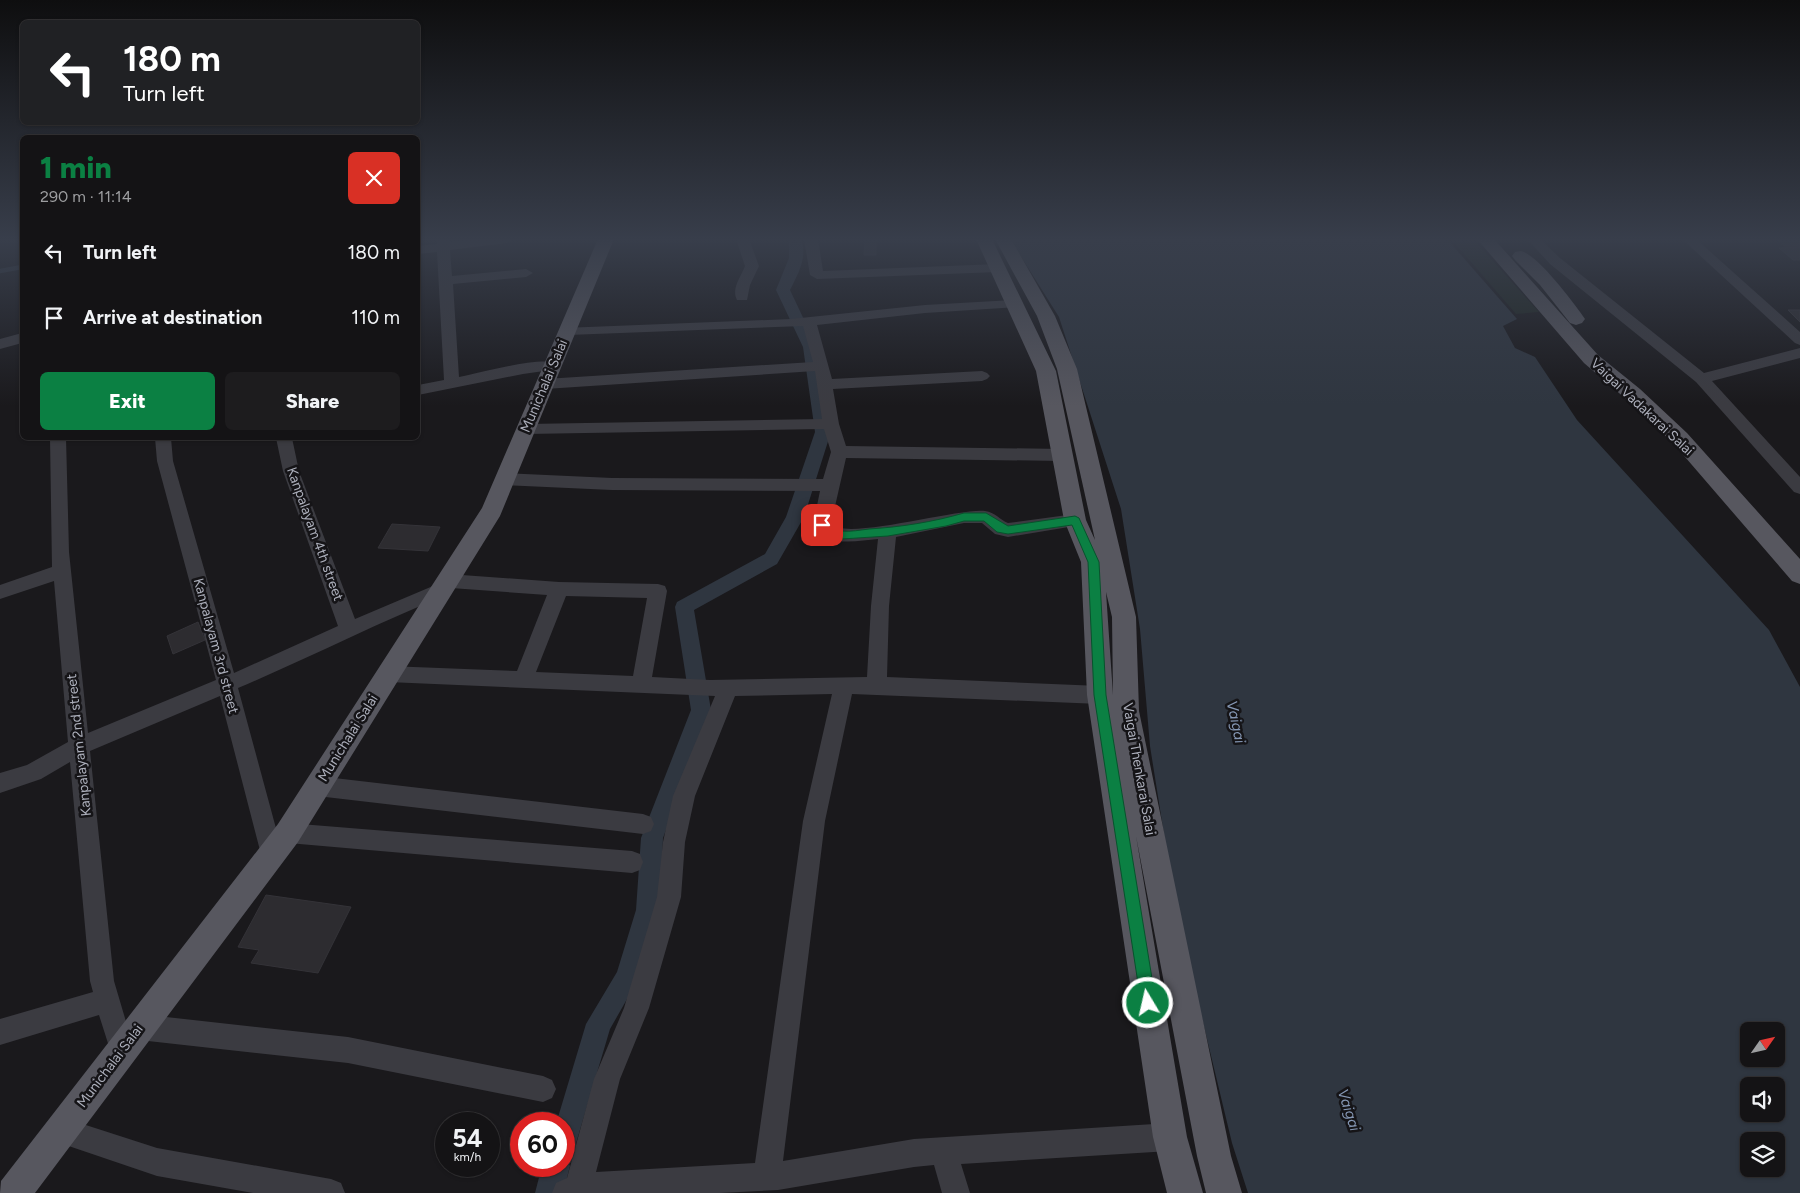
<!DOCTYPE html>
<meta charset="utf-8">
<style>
:root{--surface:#141315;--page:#1d1c1e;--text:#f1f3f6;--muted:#9d9ea0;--line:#333234;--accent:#0b8043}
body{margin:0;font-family:Figtree,sans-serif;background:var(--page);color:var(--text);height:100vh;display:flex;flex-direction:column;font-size:19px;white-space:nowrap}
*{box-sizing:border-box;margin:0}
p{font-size:16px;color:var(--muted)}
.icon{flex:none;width:28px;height:28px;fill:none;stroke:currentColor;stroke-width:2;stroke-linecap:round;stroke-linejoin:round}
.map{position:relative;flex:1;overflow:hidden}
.sheet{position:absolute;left:20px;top:135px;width:400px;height:305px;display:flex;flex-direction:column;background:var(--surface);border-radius:8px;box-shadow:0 1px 4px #0004,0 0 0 1px var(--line)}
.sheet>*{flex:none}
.hud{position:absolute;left:20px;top:20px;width:400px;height:105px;border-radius:8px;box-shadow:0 1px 4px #0004,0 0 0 1px var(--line);background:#202124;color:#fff;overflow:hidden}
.needle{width:32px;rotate:56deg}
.fabs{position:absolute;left:1740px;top:1022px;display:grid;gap:10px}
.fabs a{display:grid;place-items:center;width:45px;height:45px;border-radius:8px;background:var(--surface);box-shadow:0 1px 4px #0004,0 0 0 1px var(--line);font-size:25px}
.speed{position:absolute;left:435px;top:1112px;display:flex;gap:10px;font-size:25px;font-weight:700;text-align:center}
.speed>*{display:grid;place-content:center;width:65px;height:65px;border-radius:50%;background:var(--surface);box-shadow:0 1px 4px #0004,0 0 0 1px var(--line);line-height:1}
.speed small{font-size:12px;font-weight:400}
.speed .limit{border:8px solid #d22;background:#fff;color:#111}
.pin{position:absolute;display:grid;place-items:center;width:42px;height:42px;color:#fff;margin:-21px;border-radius:10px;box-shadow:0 2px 8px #0006}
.me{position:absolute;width:55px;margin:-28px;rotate:351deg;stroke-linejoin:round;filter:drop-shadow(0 0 4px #0008)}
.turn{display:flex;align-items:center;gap:18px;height:105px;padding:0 20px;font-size:22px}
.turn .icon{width:65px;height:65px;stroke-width:2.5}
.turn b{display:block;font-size:35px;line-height:42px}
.round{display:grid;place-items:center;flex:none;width:52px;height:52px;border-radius:8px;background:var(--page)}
.headline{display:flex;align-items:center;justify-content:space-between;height:85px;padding:0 20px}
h1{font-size:30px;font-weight:800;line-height:38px;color:var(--accent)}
.button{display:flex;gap:10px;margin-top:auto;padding:10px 20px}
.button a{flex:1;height:58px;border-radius:8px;background:var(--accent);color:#fff;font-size:20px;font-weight:800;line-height:58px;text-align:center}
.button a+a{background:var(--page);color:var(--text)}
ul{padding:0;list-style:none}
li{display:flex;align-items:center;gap:15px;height:65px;padding:0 20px}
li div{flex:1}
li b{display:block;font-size:19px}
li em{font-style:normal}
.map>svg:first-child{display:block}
.green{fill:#1f2722}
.water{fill:#2f3640;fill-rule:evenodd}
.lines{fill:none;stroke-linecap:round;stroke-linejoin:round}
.stream{stroke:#2f3640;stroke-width:4.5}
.canal{fill:#2f3640;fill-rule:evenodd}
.building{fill:#2d2c30;stroke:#343338}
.minor{fill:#3b3b41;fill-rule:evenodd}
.major{fill:#57575f;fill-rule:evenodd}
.route{fill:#0b8043;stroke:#07532c}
.labels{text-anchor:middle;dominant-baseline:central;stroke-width:5;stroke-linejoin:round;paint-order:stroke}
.street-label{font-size:14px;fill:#acafbb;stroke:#151417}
.water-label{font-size:15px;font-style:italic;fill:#8597b4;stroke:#151417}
</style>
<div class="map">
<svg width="1800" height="1193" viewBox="0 0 1800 1193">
<rect width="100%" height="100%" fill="#1a191c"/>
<path class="green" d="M1451 239H1473L1539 312 1516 314Z"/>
<path class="water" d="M1010 239H1447L1517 319 1503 326 1515 348 1535 357 1577 420 1769 630 1800 687V1193H1248L1232 1143 1176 910 1150 746 1140 629 1121 509 1059 317ZM1749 1031H1776V1059H1749ZM1749 1086H1776V1114H1749ZM1749 1141H1776V1169H1749Z"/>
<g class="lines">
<path class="stream" d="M0 271 22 267"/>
<path class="canal" d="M789 239H801C808 257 798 274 790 290L817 347 831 432 804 517 777 564 694 610 711 710 663 838 660 910 639 978 610 1029 574 1150 564 1154V1124H556L586 1024 617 972 636 910 641 838 691 710 675 607 677 602 765 554 786 517 815 432 803 347 776 290 789 258Z
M564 1155 570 1166 563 1193H535L542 1166H564Z"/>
</g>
<path class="building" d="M865 239H876V255H864Z
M1776 239H1800V246H1784Z
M1800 247V260H1793L1779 248Z
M1788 310H1800V322Z
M392 524 440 527 428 551 378 548Z
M198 622 205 640 173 654 167 636Z
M266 895 351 907 318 973 251 963 259 950 238 947Z"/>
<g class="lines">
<path class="minor" d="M437 239H449L450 242 478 239H514L507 243 450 250 452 276 526 269 533 273 526 277 453 284 459 377C484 372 536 357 558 363L561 366 558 369 523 374 418 395V385L444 380 437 252 418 254V246L437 244Z
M736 239H749L759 266 750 285 747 300H737C731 288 741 277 745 266Z
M804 239H818L823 271 998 264 1005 268 998 272 817 279 810 275Z
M1527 239H1540L1560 258 1704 373 1800 348V358L1712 381 1800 477V494L1794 492 1696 382 1550 264Z
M1682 239H1696L1800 332V345L1795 343Z
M1013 300 1018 301 1020 304 1018 307 925 313 817 325 832 379 982 371 987 373 990 376 987 379 982 381 833 389 839 424 846 446 1063 449 1069 451 1071 455 1069 459 1063 461 846 458 831 524C846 541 958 508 985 511 995 512 1000 520 1008 523L1075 514 1081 515 1084 520 1081 525 1075 526 1008 537 995 534 982 523H964L896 537 889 606 887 677 1100 686 1107 689 1110 695 1107 701 1100 704 852 694 825 821 783 1161 914 1139 1170 1123 1180 1127 1184 1137 1180 1147 1170 1151 961 1164 970 1193H942L934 1165 914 1167 778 1190 720 1193H552L556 1183 567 1178 594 1079 624 1008 657 897 663 842 673 796 715 696 388 682 381 680 378 674 381 668 388 666 517 671 547 595 451 588 449 594C377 623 309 658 238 688L277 832 280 826 288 823 632 851 640 854 643 862 640 870 632 873 288 843 280 840 278 836 282 854 279 862 271 865 263 862 220 696 90 751 114 981 127 1025 130 1018 139 1014 348 1037 543 1076 552 1080 556 1089 552 1098 543 1102 348 1063 139 1040 131 1036 135 1050 131 1059 122 1063 113 1059 99 1015 0 1045V1019L93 992 90 981 70 762 41 779 0 793V773L27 765 68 742 54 581 0 599V585L52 567 50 438H66L69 552 88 733 216 680 157 461 155 438H171L173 461 234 673 338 626 283 471 276 438H292L299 471 355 619 440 583 441 576 448 574 559 582 658 584 665 586 667 591 652 677 710 680 867 677 871 606 878 539C856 541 826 548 813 525L820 491 612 490 505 485 499 483 497 479 499 475 505 473 612 478 823 479 831 452 824 429 527 434 521 433 519 429 521 425 527 424 822 419 815 371 545 389 540 388 537 384 540 380 545 379 813 362 803 326 568 335 563 334 561 331 563 328 791 319 925 305ZM566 596 647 598 633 676 536 672ZM832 694 803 821 755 1163 596 1172 620 1079 649 1008 681 897 685 842 695 796 735 696Z
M22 333V343L0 349V339Z
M317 776 643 814 651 817 654 824 651 831 643 834 317 796 309 793 306 786 309 779Z
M61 1117 157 1148 331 1179 341 1183 345 1193H253L157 1176 51 1140 48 1130 51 1120Z"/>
<path class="major" d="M598 239H614L500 516 298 842 35 1193H0L1 1181 278 824 482 508Z
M976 239H992L1056 371 1086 520 1095 540 1057 369 1037 316 995 239H1011L1055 316 1077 369 1107 495 1136 617 1139 711 1231 1156 1242 1193H1206L1197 1156 1136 836 1187 1137 1203 1193H1167L1153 1137 1087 695 1081 562 1064 520 1036 371ZM1106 592 1112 617 1113 695Z
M1477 239H1494L1598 355 1640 389 1687 433 1800 559V584L1792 581 1673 443 1626 399 1584 363Z
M1521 251C1538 255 1574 303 1585 319L1582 323 1576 325 1570 323 1540 285 1515 260 1512 256 1515 252Z"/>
</g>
<linearGradient id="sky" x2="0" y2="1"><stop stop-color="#0e0e0f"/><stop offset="0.59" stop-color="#383e4b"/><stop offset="1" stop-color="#383e4b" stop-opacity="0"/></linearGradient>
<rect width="1800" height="406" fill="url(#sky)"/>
<path class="route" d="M964 513H986L1008 526 1075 516 1079 518 1099 562 1106 695 1156 1003 1154 1008 1148 1010 1143 1008 1141 1003 1094 695 1088 562 1072 525 1008 534 997 532 984 521H964L946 526 888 536 842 539 825 535 817 525 822 521C830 524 832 530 842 531 851 532 860 530 869 529 901 527 933 522 964 513Z"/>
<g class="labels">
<g class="street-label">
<text transform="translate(544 386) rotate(-67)">Munichalai Salai</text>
<text transform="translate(1642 407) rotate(43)">Vaigai Vadakarai Salai</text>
<text transform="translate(315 534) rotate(70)">Kanpalayam 4th street</text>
<text transform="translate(216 646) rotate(75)">Kanpalayam 3rd street</text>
<text transform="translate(348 738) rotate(-58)">Munichalai Salai</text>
<text transform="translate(79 745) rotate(-96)">Kanpalayam 2nd street</text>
<text transform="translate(1139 769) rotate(80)">Vaigai Thenkarai Salai</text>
<text transform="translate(110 1066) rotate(-53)">Munichalai Salai</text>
</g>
<g class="water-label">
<text transform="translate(1236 722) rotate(78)">Vaigai</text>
<text transform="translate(1349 1110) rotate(72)">Vaigai</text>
</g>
</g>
</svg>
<div class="fabs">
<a><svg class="needle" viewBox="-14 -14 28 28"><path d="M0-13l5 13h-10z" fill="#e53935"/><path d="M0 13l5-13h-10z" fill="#9d9ea0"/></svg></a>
<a><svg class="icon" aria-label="sound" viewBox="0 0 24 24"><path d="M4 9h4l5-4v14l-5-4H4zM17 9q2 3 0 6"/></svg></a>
<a><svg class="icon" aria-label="layers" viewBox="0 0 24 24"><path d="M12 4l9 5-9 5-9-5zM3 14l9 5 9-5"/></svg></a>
</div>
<div class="speed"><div>54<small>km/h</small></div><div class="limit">60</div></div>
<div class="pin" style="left:822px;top:525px;background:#d93025"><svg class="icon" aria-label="arrive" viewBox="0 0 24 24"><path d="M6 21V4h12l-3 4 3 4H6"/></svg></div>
<svg class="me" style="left:1148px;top:1003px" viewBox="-20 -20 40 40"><circle r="17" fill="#0b8043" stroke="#fff" stroke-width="3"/><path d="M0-11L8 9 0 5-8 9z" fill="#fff"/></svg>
<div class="hud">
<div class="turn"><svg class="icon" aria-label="left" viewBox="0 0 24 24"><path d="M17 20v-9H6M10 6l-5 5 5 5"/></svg><div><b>180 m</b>Turn left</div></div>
</div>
<section class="sheet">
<div class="headline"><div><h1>1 min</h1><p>290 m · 11:14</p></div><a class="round" style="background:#d93025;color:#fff"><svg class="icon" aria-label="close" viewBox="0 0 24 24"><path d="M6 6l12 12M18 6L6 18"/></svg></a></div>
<ul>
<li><svg class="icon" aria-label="left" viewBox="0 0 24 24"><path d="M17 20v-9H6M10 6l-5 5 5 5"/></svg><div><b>Turn left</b></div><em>180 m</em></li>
<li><svg class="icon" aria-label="arrive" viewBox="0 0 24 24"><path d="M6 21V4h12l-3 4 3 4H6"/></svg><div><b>Arrive at destination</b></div><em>110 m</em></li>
</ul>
<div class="button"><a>Exit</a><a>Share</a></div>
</section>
</div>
